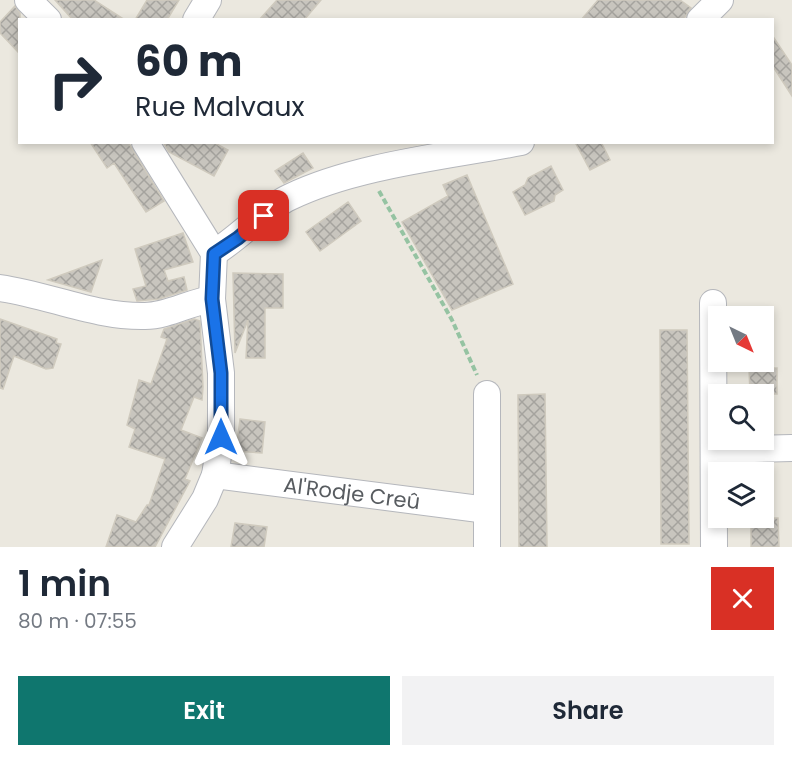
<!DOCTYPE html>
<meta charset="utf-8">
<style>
:root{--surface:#fff;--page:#f2f2f3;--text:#1f2937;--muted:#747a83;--accent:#0f766e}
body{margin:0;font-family:Poppins,sans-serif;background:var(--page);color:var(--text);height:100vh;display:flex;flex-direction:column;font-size:22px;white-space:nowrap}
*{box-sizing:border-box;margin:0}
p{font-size:20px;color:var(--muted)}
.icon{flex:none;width:33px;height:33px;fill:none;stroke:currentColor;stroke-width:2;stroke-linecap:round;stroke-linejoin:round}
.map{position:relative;height:547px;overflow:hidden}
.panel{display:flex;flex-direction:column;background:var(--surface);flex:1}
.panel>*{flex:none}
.hud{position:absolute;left:18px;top:18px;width:756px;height:126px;border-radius:0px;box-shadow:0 3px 9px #0003;background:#fff;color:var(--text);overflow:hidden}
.needle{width:39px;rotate:137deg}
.controls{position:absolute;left:708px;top:306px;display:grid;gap:12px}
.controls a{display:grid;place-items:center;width:66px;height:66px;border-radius:0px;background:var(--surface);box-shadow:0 3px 9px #0003;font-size:30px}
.pin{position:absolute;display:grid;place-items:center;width:51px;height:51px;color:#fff;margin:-26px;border-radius:12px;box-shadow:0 3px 9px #0006}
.me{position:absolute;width:66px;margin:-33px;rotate:0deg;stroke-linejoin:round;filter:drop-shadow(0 0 4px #0008)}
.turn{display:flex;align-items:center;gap:21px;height:126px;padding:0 18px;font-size:27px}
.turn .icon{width:78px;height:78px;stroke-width:2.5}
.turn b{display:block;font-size:42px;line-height:51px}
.round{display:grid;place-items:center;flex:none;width:63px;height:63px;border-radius:0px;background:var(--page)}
.overview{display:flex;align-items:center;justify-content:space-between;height:102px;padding:0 18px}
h1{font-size:36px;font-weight:600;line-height:45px}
.action{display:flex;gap:12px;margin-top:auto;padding:12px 18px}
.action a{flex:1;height:69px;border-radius:0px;background:var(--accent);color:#fff;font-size:24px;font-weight:600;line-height:69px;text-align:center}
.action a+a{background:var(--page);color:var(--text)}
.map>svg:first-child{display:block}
.building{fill:url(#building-cross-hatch);stroke:#cfcabe;stroke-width:1.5}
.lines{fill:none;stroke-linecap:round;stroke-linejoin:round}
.minor-casing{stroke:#b5b7bc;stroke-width:28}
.path{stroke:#95c3a2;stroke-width:4;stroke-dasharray:6 3;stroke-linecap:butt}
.minor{stroke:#fff;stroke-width:26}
.route-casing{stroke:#114b97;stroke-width:15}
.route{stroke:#1a73e8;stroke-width:10}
.labels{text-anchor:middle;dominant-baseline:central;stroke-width:5;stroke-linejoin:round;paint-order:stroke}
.street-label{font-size:21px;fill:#585c60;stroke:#fff}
</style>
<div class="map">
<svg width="792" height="547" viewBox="0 0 792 547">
<defs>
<pattern id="building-cross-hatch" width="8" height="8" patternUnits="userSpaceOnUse" patternTransform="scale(1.5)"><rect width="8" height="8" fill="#c8c5be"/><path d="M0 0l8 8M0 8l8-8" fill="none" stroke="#a5a39e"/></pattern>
</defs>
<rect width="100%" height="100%" fill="#ebe8df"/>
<path class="building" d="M55 0H94L125 20H73Z
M147 0H179L167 20H135Z
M277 0H321L304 20H259Z
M598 0H680L691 8 683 20H581Z
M15 6 20 13V54L0 33V22Z
M772 35 792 65V96L772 65Z
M90 142H128L164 201 146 212 114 163 107 168Z
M163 142H213L228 150 214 176 169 152Z
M575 142H601L610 160 590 170Z
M303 153 313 168 284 183 275 171Z
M551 166 563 190 555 195 554 201 525 215 513 192 525 185 528 178Z
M467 175 513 284 452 310 402 222 448 196 443 185Z
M348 202 361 221 320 251 306 232Z
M183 233 193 262 164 270 168 281 184 277 187 290 159 299 137 301 133 289 146 286 135 249Z
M102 260 91 292 48 280Z
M233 273 283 274V308H265V358H246L248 320 235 353Z
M0 319 57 339 56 343 61 344 53 368 46 369 14 356 3 389 0 388Z
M194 319 200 321 203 387 202 400 194 397 181 430 202 438 185 479 190 481 155 547H106L117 515 136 522 147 505H149L165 459 129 447 135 429 127 425 139 380 151 384 167 339 161 337 164 329Z
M660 330H687L689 544H661Z
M749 368H777V394H750Z
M545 394 547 547H519L518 395Z
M240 419 265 422 262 453 236 451Z
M751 518H778L779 547H751Z
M235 523 267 527 264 547H231Z"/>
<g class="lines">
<defs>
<g id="minor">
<path d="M28 0 48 20"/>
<path d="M196 20 208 0"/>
<path d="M700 20 720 0"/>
<path d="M145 142 214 253 212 299 221 373V437L215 475 205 499 175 547"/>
<path d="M214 253C239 238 266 208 290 197 356 165 449 156 521 142"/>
<path d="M0 288C49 295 95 317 145 316 168 316 190 302 212 299"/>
<path d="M713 303 714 547"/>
<path d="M714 450 792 448"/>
<path id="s1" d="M215 475 487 510"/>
<path d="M487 547V394"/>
</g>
</defs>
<use href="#minor" class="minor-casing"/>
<path class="path" d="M379 191 452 320 477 375"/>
<use href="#minor" class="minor"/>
</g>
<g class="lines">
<defs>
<path id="route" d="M221 437V373L212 299 214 254 238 238 264 216"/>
</defs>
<use href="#route" class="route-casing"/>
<use href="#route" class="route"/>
</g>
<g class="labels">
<g class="street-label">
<text stroke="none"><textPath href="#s1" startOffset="138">Al'Rodje Creû</textPath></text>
</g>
</g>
</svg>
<div class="controls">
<a><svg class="needle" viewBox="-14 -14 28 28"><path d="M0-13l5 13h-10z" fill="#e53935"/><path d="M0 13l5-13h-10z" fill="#747a83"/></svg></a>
<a><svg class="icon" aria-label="search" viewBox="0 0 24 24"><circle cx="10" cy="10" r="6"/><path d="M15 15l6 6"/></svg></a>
<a><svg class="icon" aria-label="layers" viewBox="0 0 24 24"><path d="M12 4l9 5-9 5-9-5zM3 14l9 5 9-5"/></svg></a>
</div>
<div class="pin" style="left:264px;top:216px;background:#d93025"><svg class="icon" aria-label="arrive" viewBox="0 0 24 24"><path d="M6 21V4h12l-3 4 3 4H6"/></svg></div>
<svg class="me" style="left:221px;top:437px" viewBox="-20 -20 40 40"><path d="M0-17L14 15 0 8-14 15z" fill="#1a73e8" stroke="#fff" stroke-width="4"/></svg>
<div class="hud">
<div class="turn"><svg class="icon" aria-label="right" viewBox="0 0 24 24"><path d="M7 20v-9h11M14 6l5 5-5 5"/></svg><div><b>60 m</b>Rue Malvaux</div></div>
</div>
</div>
<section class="panel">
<div class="overview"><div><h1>1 min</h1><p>80 m · 07:55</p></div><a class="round" style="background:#d93025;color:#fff"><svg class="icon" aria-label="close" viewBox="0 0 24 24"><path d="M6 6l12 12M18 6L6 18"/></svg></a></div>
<div class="action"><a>Exit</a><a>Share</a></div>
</section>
